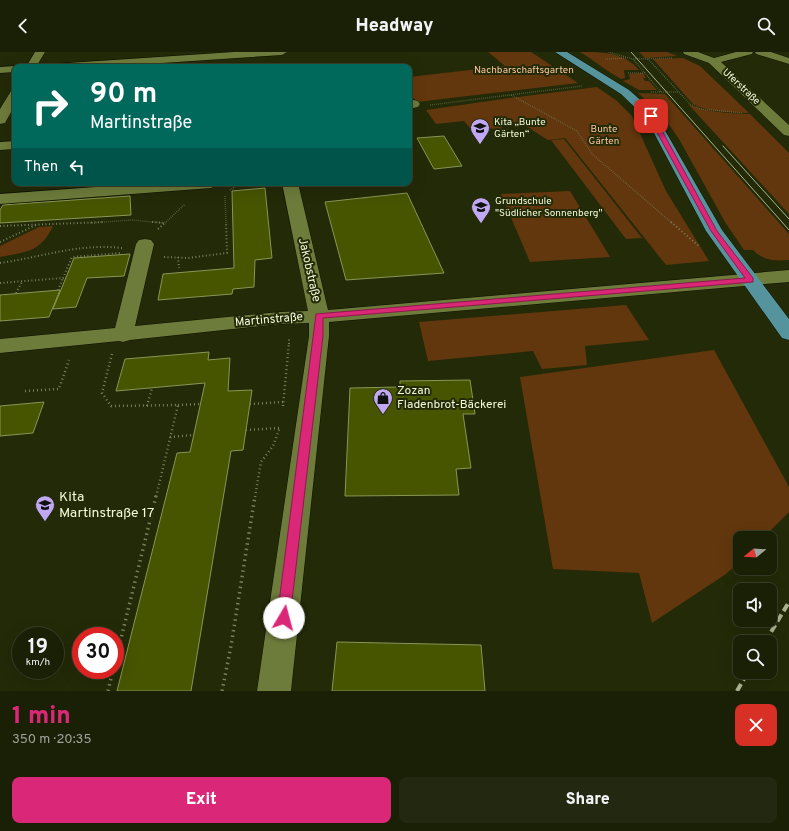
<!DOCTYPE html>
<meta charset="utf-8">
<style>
:root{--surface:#1a2006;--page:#232810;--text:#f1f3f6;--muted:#9fa39b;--line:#383e28;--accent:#db2777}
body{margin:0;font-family:Overpass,sans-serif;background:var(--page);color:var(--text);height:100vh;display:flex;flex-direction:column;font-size:15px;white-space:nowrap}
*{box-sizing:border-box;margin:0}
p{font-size:13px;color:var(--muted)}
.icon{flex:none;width:22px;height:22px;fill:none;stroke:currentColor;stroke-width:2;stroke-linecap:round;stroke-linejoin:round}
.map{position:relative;height:639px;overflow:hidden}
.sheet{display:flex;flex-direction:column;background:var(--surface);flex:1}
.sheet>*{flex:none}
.top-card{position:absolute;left:12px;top:12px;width:400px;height:122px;border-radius:8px;box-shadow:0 4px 16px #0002,0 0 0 1px var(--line);background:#00695c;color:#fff;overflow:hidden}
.needle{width:26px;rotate:252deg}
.tools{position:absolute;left:733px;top:479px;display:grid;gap:8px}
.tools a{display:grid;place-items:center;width:44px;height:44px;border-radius:8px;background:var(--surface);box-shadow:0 4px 16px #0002,0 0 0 1px var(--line);font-size:20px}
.speed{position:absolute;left:12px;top:575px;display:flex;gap:8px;font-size:20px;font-weight:700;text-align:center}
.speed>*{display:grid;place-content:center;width:52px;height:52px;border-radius:50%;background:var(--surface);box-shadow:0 4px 16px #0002,0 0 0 1px var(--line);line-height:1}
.speed small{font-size:10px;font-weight:400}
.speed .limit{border:6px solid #d22;background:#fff;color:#111}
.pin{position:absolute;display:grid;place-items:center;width:34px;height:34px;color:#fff;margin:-17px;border-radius:8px;box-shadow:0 2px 6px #0006}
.me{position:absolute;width:44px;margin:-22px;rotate:8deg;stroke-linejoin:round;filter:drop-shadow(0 0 3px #0008)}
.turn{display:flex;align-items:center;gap:14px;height:84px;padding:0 12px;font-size:18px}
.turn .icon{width:52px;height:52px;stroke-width:2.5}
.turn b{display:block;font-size:28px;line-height:34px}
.then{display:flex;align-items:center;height:38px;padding:0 12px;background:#0003;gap:8px;font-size:15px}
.round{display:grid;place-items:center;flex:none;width:42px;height:42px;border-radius:8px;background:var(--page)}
.head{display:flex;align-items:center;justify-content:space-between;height:68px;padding:0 12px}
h1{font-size:24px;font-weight:800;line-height:30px;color:var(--accent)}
.button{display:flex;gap:8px;margin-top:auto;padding:8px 12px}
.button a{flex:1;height:46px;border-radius:8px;background:var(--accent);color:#fff;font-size:16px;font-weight:800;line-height:46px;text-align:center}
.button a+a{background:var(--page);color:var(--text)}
header{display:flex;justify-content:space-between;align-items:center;height:52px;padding:0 12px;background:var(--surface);font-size:18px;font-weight:800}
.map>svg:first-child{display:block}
.green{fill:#62370d}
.building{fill:#475400;stroke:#879656}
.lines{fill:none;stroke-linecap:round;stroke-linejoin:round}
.minor-casing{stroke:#0e1101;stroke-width:1}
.major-casing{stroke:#0e1101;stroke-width:1}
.path-far3{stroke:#777f5d;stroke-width:1.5;stroke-dasharray:0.5 1.5;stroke-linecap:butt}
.path-far2{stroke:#777f5d;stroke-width:2;stroke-dasharray:1 2.5;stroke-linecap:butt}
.path-far1{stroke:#777f5d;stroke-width:2.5;stroke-dasharray:1 3;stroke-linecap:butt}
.path{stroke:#777f5d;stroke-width:3.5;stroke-dasharray:1.5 4;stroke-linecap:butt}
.minor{fill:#6d7b3b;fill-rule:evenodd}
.major{fill:#56949d;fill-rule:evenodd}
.tram{stroke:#abb391;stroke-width:1}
.rail{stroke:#abb391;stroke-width:4;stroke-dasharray:8 4;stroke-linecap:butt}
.route{fill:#db2777;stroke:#8e194d}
.labels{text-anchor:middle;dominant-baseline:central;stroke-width:4;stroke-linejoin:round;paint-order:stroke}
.far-park-label{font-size:10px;fill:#fac69e;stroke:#232a08}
.far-street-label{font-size:10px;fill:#f1fad8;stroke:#232a08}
.far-poi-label{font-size:10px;fill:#f1fad8;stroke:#232a08;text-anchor:start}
.street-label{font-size:12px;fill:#f1fad8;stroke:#232a08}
.poi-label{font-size:12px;fill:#f1fad8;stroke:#232a08;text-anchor:start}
.near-poi-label{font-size:14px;fill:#f1fad8;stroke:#232a08;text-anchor:start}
</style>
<header><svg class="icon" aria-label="back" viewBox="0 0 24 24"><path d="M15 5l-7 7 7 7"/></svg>Headway<svg class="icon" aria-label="search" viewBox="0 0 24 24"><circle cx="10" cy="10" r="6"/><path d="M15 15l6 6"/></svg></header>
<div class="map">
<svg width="789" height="639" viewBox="0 0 789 639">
<rect width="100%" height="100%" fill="#232a08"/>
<path class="green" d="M488 0H531L578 31 417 50 409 42V25L505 14Z
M580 0C602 0 624 0 639 18H624L625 26 621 27C606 19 594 8 580 0Z
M639 0H667L677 4 645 6Z
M683 6 700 14 749 61C730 60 710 61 693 52L653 7Z
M643 21 646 26H643L645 29H649L657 38H639L623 29 630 27 629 22Z
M597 35 617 49 632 64 666 139 709 209 666 213 565 86 548 88 522 72 502 74 501 77 470 76 464 69 436 72 426 58 510 46Z
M638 41 665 42 789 182V208C775 209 764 209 753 198H744L725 170 679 87 663 64Z
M688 52C708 61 728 61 750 62L789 101V162Z
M564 87 642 186 626 187 551 88Z
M570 139 610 205 530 210 501 142Z
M53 174C41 200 26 200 0 205V194L39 175Z
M626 253 649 288 585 294 587 313 542 317 533 299 428 309 419 270Z
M714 298 789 435V460L763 486H740V509L726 522 652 571 639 521 553 517 520 325Z"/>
<path class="building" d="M444 84 462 114 434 117 417 86Z
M265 136 272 206 255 208 254 235 233 237 232 242 158 248 163 222 234 216 232 139Z
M407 141 444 221 346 228 325 150Z
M130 144 131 163 0 171V158L3 153Z
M130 202 124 224 87 226 76 255 53 257 74 206Z
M60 238 49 265 0 269V243Z
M209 300 208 308 230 306 228 339 252 338 243 398 231 399 191 639H117L177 401 190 400 205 331 116 339 125 307Z
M470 328 475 362H463L471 416 456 417 459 443 345 444 350 336 400 335V329Z
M44 350 33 381 0 384V354Z
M337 590 481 593 485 639H332Z"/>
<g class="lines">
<defs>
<path id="minor" d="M35 0H45L36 15H26Z
M234 0H287L282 3 102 15H48L53 12Z
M683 0H698L714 6 736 0H753L752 2 721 10 789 73V84L784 83 709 11 684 2Z
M755 0H771L789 6V12L756 2Z
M15 14 19 15H15V20L0 21V15Z
M15 38V53L5 71 0 72V57L11 39Z
M414 48 418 49 420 52 418 55 409 57V49Z
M15 89V97L0 98V90Z
M151 131H219L216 134 211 136 0 152V142Z
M282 131H298L328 258 789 218V230L329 270V284L291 639H257L309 284V271L280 272 130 288 123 290 119 289 0 301V287L115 276 136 192 139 188 145 187 151 188 154 192 135 274 280 260 308 259Z"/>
<path id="major" d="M555 0H567L629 38 655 61 722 178 789 267V288L782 286 706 179 646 66 621 42Z"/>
</defs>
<use href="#minor" class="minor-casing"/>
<use href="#major" class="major-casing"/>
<path class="path-far3" d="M608 0 633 7 672 6
M605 7 626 6
M633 7 661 40
M648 7 690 52 701 57 742 61
M628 21H645
M651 40H679
M511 43 577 79 592 102 672 171
M430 53 582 34
M230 138 242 131
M225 144 226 171
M90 171 132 168 163 171
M165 171 185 152"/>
<path class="path-far2" d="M152 170 165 171
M671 170 700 195
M0 174 105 170
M158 177 166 170
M0 190 36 173
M164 205 188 206 227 201 226 170
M178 205 179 216
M0 211C43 205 78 191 122 196
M0 231 63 226 72 205 120 201
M58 238 63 226
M16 241 22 230
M289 292V286"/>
<path class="path-far1" d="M112 302 102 341 111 354 178 353 156 445
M25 339 59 337 69 308
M250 352 284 350
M178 353 200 352
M147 354 152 336
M283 354 289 291
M246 378 280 376
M170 385 193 383
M255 445 261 410 273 394 280 375"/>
<path class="path" d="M115 611 156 444
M108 639 113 618
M222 639 231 594 255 444"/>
<use href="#minor" class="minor"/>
<use href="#major" class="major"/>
<path class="tram" d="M631 0 789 178
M723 94 789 167"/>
<path class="rail" d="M765 590 789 550
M737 639 748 620"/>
</g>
<path class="route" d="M651 63 654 64 717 179 753 226V230L323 266V284L290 566 288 570 284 572 279 570 277 566 316 262 745 226 711 179 648 64Z"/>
<defs>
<symbol id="school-pin" viewBox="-11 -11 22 30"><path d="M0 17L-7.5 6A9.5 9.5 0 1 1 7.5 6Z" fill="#c1a8f3" stroke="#232a08"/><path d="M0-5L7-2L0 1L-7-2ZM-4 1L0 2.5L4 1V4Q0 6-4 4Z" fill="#111"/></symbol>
<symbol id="shop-pin" viewBox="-11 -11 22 30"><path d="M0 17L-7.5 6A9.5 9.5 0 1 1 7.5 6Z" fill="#c1a8f3" stroke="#232a08"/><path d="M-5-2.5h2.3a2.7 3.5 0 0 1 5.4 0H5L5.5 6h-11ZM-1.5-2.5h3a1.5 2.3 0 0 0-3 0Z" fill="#111"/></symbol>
</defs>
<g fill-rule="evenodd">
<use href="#school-pin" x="469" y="65" width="22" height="30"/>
<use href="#school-pin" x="470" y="144" width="22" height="30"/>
<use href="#shop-pin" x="372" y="335" width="22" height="30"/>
<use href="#school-pin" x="34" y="442" width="22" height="30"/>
</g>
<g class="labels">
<g class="far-park-label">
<text x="524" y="18">Nachbarschaftsgarten</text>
<text x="604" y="77">Bunte<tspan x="604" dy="12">Gärten</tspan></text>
</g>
<g class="far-street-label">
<text transform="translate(741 35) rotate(43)">Uferstraße</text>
</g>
<g class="far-poi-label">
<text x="494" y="70">Kita „Bunte<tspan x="494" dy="12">Gärten“</tspan></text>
<text x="495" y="149">Grundschule<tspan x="495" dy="12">"Südlicher Sonnenberg"</tspan></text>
</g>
<g class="street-label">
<text transform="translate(309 218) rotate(77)">Jakobstraße</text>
<text transform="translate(269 268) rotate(-5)">Martinstraße</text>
</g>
<g class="poi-label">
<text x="397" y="339">Zozan<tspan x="397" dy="14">Fladenbrot-Bäckerei</tspan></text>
</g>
<g class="near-poi-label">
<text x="59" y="445">Kita<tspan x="59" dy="16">Martinstraße 17</tspan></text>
</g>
</g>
</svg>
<div class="tools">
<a><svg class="needle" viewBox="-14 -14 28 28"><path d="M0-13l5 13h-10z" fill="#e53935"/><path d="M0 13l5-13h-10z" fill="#9fa39b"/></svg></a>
<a><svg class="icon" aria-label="sound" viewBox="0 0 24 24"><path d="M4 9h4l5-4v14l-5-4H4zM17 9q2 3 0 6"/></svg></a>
<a><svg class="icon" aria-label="search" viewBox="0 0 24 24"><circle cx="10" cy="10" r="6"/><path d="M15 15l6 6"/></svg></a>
</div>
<div class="speed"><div>19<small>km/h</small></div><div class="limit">30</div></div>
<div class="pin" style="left:651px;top:64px;background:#d93025"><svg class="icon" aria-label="arrive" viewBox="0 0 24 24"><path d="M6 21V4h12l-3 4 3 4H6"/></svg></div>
<svg class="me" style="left:284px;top:566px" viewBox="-20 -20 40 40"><circle r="19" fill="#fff"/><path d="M0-13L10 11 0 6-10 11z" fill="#db2777"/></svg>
<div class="top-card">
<div class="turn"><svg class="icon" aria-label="right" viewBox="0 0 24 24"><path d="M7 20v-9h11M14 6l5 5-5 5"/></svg><div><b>90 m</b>Martinstraße</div></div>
<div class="then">Then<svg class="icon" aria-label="left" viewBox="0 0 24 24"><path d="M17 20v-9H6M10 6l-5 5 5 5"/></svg></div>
</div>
</div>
<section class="sheet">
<div class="head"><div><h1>1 min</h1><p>350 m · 20:35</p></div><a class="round" style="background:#d93025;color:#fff"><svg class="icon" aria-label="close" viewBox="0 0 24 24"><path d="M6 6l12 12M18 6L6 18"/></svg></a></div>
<div class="button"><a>Exit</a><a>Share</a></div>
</section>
